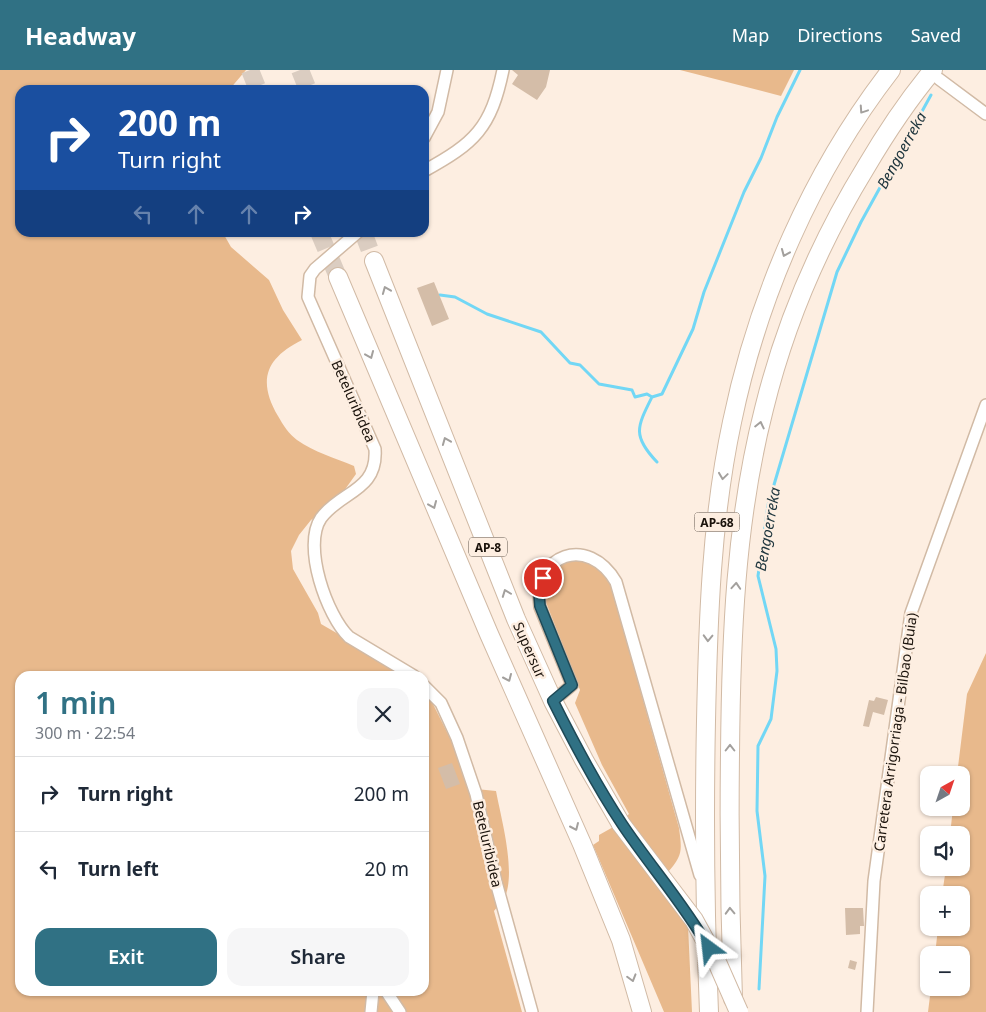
<!DOCTYPE html>
<meta charset="utf-8">
<style>
:root{--surface:#fff;--page:#f6f6f7;--text:#1f2937;--muted:#747a83;--line:#e0e1e3;--accent:#307184}
body{margin:0;font-family:"Noto Sans",sans-serif;background:var(--page);color:var(--text);height:100vh;display:flex;flex-direction:column;font-size:19px;white-space:nowrap}
*{box-sizing:border-box;margin:0}
p{font-size:16px;color:var(--muted)}
.icon{flex:none;width:28px;height:28px;fill:none;stroke:currentColor;stroke-width:2;stroke-linecap:round;stroke-linejoin:round}
.map{position:relative;flex:1;overflow:hidden}
.panel{position:absolute;left:15px;top:601px;width:414px;height:325px;display:flex;flex-direction:column;background:var(--surface);border-radius:15px;box-shadow:0 1px 4px #0004}
.panel>*{flex:none}
.top-card{position:absolute;left:15px;top:15px;width:414px;height:152px;border-radius:15px;box-shadow:0 1px 4px #0004;background:#1a4fa0;color:#fff;overflow:hidden}
.needle{width:32px;rotate:40deg}
.fabs{position:absolute;left:920px;top:696px;display:grid;gap:10px}
.fabs a{display:grid;place-items:center;width:50px;height:50px;border-radius:10px;background:var(--surface);box-shadow:0 1px 4px #0004;font-size:25px}
.pin{position:absolute;display:grid;place-items:center;width:42px;height:42px;color:#fff;margin:-21px;border:2px solid #fff;border-radius:50%;box-shadow:0 1px 5px #0007}
.me{position:absolute;width:55px;margin:-28px;rotate:330deg;stroke-linejoin:round;filter:drop-shadow(0 0 4px #0008)}
.turn{display:flex;align-items:center;gap:18px;height:105px;padding:0 20px;font-size:22px}
.turn .icon{width:65px;height:65px;stroke-width:2.5}
.turn b{display:block;font-size:35px;line-height:42px}
.lanes{display:flex;align-items:center;height:48px;padding:0 20px;background:#0003;justify-content:center;gap:25px;direction:ltr}
.lanes .off{opacity:.35}
.round{display:grid;place-items:center;flex:none;width:52px;height:52px;border-radius:15px;background:var(--page)}
.summary{display:flex;align-items:center;justify-content:space-between;height:85px;padding:0 20px}
h1{font-size:30px;font-weight:600;line-height:38px;color:var(--accent)}
.cta{display:flex;gap:10px;margin-top:auto;padding:10px 20px}
.cta a{flex:1;height:58px;border-radius:15px;background:var(--accent);color:#fff;font-size:20px;font-weight:600;line-height:58px;text-align:center}
.cta a+a{background:var(--page);color:var(--text)}
ul{padding:0;list-style:none}
li{display:flex;align-items:center;gap:15px;height:75px;padding:0 20px;border-top:1px solid var(--line)}
li div{flex:1}
li b{display:block;font-size:19px}
li em{font-style:normal}
header{display:flex;align-items:center;gap:30px;box-sizing:border-box;height:70px;padding:0 25px;background:var(--accent);color:#fff}
header strong{font-size:24px}
nav{display:flex;gap:28px;margin-inline-start:auto;font-size:18px}
.map>svg:first-child{display:block}
.green{fill:#e8b98c}
.lines{fill:none;stroke-linecap:round;stroke-linejoin:round}
.stream{stroke:#72d7f5;stroke-width:3}
.building{fill:#d4bda8}
.highway-tunnel{stroke:#dbcdc1;stroke-width:18;stroke-dasharray:18 9;stroke-linecap:butt}
.minor-casing{stroke:#d1baa5;stroke-width:14}
.highway-casing{stroke:#d1baa5;stroke-width:20}
.minor{stroke:#fff;stroke-width:11}
.highway{stroke:#fff;stroke-width:18}
.highway-bridge-casing{stroke:#d1baa5;stroke-width:20;stroke-linecap:butt}
.highway-bridge{stroke:#fff;stroke-width:18}
.oneway{stroke:#a3a09d}
.route-casing{stroke:#1f4956;stroke-width:12}
.route{stroke:#307184;stroke-width:9}
.labels{text-anchor:middle;dominant-baseline:central;stroke-width:5;stroke-linejoin:round;paint-order:stroke}
.shield{fill:#fdeee1;stroke:#5e544b;stroke-width:1}
.shield-label{font-size:12px;font-weight:bold;fill:#1a120b}
.street-label{font-size:14px;fill:#1a120b;stroke:#fdeee1}
.water-label{font-size:15px;font-style:italic;fill:#20373f;stroke:#fdeee1}
</style>
<header>
<strong>Headway</strong>
<nav><a>Map</a><a>Directions</a><a>Saved</a></nav>
</header>
<div class="map">
<svg width="986" height="942" viewBox="0 0 986 942">
<rect width="100%" height="100%" fill="#fdeee1"/>
<path class="green" d="M0 0H246L229 20H20V162L223 163 231 177 269 210 283 240 302 270C266 288 257 310 278 346 283 355 289 364 297 370 314 382 335 388 354 396L356 404 336 432 311 450 299 465 291 481 293 499 318 543 321 554 397 598 405 606H20V921H424V623L431 630 452 672 464 709 476 719 496 721C501 748 517 804 504 829 501 833 497 837 494 841L522 942H0Z
M680 0H794L781 26Z
M573 490C590 491 598 496 609 509L679 758C682 781 683 785 667 803L688 856 692 942H664L593 775 599 771V765L615 756 629 744 602 695 575 633 580 620 544 527C547 508 554 496 573 490Z
M986 583V942H928L931 918H961V885H935L938 858H961V825H942L946 798H961V765H950L953 738H961V705H957L967 624Z"/>
<g class="lines">
<path class="stream" d="M440 225 455 227 487 244 541 262 570 293 580 295 599 314 632 320 635 327 647 324 652 327
M657 392C632 366 637 357 652 327L662 324 693 259 704 222 744 122 761 88 777 47 800 0
M759 919 765 806 757 741 758 676 771 649 777 601 776 579 758 506 768 435 837 202 861 152 931 25"/>
</g>
<path class="building" d="M512 0H550L546 17 537 30 512 14 518 5Z
M434 212 449 249 432 256 417 218Z
M876 627 888 630 884 645 873 642 869 657 863 656 869 630 874 631Z
M452 693 460 714 446 719 438 698Z
M845 838H863L864 856H860V864L846 865Z
M850 890 857 892 855 900 848 898Z"/>
<g class="lines">
<path class="highway-tunnel" d="M250 0 258 20
M300 0 308 20
M319 162 338 207
M363 162 374 191"/>
<defs>
<path id="minor" d="M939 9 986 44
M424 68 438 42 447 0
M424 101C475 73 491 58 503 0
M358 162 315 199 310 206 308 227 375 379C378 421 341 421 321 448 302 476 327 546 349 567L414 606
M424 616 441 633 457 668 476 724 496 812 532 942
M553 631 572 615 540 537C533 484 588 464 616 512L700 805
M386 921 400 942
M371 942 373 921
M867 942 874 811 911 543 986 335"/>
<path id="highway" d="M374 191 516 549 553 631 584 690 621 754
M338 207 489 564 582 774 621 870 642 942
M733 929C730 847 729 766 730 684 731 569 735 452 764 339 785 253 820 172 866 97 886 63 908 30 933 0
M709 942C705 845 704 748 706 651 708 552 711 450 732 352 758 226 812 102 891 0"/>
</defs>
<use href="#minor" class="minor-casing"/>
<use href="#highway" class="highway-casing"/>
<use href="#minor" class="minor"/>
<use href="#highway" class="highway"/>
<defs>
<path id="highway-bridge" d="M621 754 694 850 717 892 739 942"/>
</defs>
<use href="#highway-bridge" class="highway-bridge-casing"/>
<use href="#highway-bridge" class="highway-bridge"/>
</g>
<defs><path id="oneway-chevron" d="M-2-3.5L2.5 0L-2 3.5" fill="none" stroke-width="1.6" stroke-linecap="round" stroke-linejoin="round" transform="scale(1.25)"/></defs>
<g class="oneway">
<use href="#oneway-chevron" transform="translate(863 40) rotate(124)"/>
<use href="#oneway-chevron" transform="translate(785 183) rotate(113)"/>
<use href="#oneway-chevron" transform="translate(386 220) rotate(-112)"/>
<use href="#oneway-chevron" transform="translate(370 285) rotate(67)"/>
<use href="#oneway-chevron" transform="translate(760 355) rotate(-77)"/>
<use href="#oneway-chevron" transform="translate(446 371) rotate(-112)"/>
<use href="#oneway-chevron" transform="translate(723 406) rotate(98)"/>
<use href="#oneway-chevron" transform="translate(433 435) rotate(67)"/>
<use href="#oneway-chevron" transform="translate(736 516) rotate(-86)"/>
<use href="#oneway-chevron" transform="translate(506 523) rotate(-111)"/>
<use href="#oneway-chevron" transform="translate(708 568) rotate(92)"/>
<use href="#oneway-chevron" transform="translate(508 608) rotate(66)"/>
<use href="#oneway-chevron" transform="translate(730 678) rotate(-90)"/>
<use href="#oneway-chevron" transform="translate(575 757) rotate(66)"/>
<use href="#oneway-chevron" transform="translate(730 841) rotate(-92)"/>
<use href="#oneway-chevron" transform="translate(632 908) rotate(74)"/>
</g>
<g class="lines">
<defs>
<path id="route" d="M543 508 539 524 540 536 572 615 553 631C574 673 596 715 622 754 650 796 684 834 709 878"/>
</defs>
<use href="#route" class="route-casing"/>
<use href="#route" class="route"/>
</g>
<g class="labels">
<g class="shield">
<rect x="694.5" y="442.5" width="45" height="19" rx="4"/>
<rect x="469" y="467.5" width="38" height="19" rx="4"/>
</g>
<g class="shield-label">
<text x="717" y="452">AP-68</text>
<text x="488" y="477">AP-8</text>
</g>
<g class="street-label">
<text transform="translate(354 331) rotate(66)">Beteluribidea</text>
<text transform="translate(530 580) rotate(66)">Supersur</text>
<text transform="translate(895 662) rotate(-82)">Carretera Arrigorriaga - Bilbao (Buia)</text>
<text transform="translate(488 774) rotate(77)">Beteluribidea</text>
</g>
<g class="water-label">
<text transform="translate(901 80) rotate(-61)">Bengoerreka</text>
<text transform="translate(767 459) rotate(-80)">Bengoerreka</text>
</g>
</g>
</svg>
<div class="fabs">
<a><svg class="needle" viewBox="-14 -14 28 28"><path d="M0-13l5 13h-10z" fill="#e53935"/><path d="M0 13l5-13h-10z" fill="#747a83"/></svg></a>
<a><svg class="icon" aria-label="sound" viewBox="0 0 24 24"><path d="M4 9h4l5-4v14l-5-4H4zM17 9q2 3 0 6"/></svg></a>
<a>+</a>
<a>−</a>
</div>
<div class="pin" style="left:543px;top:508px;background:#d93025"><svg class="icon" aria-label="arrive" viewBox="0 0 24 24"><path d="M6 21V4h12l-3 4 3 4H6"/></svg></div>
<svg class="me" style="left:709px;top:878px" viewBox="-20 -20 40 40"><path d="M0-17L14 15 0 8-14 15z" fill="#307184" stroke="#fff" stroke-width="4"/></svg>
<div class="top-card">
<div class="turn"><svg class="icon" aria-label="right" viewBox="0 0 24 24"><path d="M7 20v-9h11M14 6l5 5-5 5"/></svg><div><b>200 m</b>Turn right</div></div>
<div class="lanes"><svg class="icon off" aria-label="left" viewBox="0 0 24 24"><path d="M17 20v-9H6M10 6l-5 5 5 5"/></svg><svg class="icon off" aria-label="ahead" viewBox="0 0 24 24"><path d="M12 20V5M6 11l6-6 6 6"/></svg><svg class="icon off" aria-label="ahead" viewBox="0 0 24 24"><path d="M12 20V5M6 11l6-6 6 6"/></svg><svg class="icon" aria-label="right" viewBox="0 0 24 24"><path d="M7 20v-9h11M14 6l5 5-5 5"/></svg></div>
</div>
<section class="panel">
<div class="summary"><div><h1>1 min</h1><p>300 m · 22:54</p></div><a class="round"><svg class="icon" aria-label="close" viewBox="0 0 24 24"><path d="M6 6l12 12M18 6L6 18"/></svg></a></div>
<ul>
<li><svg class="icon" aria-label="right" viewBox="0 0 24 24"><path d="M7 20v-9h11M14 6l5 5-5 5"/></svg><div><b>Turn right</b></div><em>200 m</em></li>
<li><svg class="icon" aria-label="left" viewBox="0 0 24 24"><path d="M17 20v-9H6M10 6l-5 5 5 5"/></svg><div><b>Turn left</b></div><em>20 m</em></li>
</ul>
<div class="cta"><a>Exit</a><a>Share</a></div>
</section>
</div>
